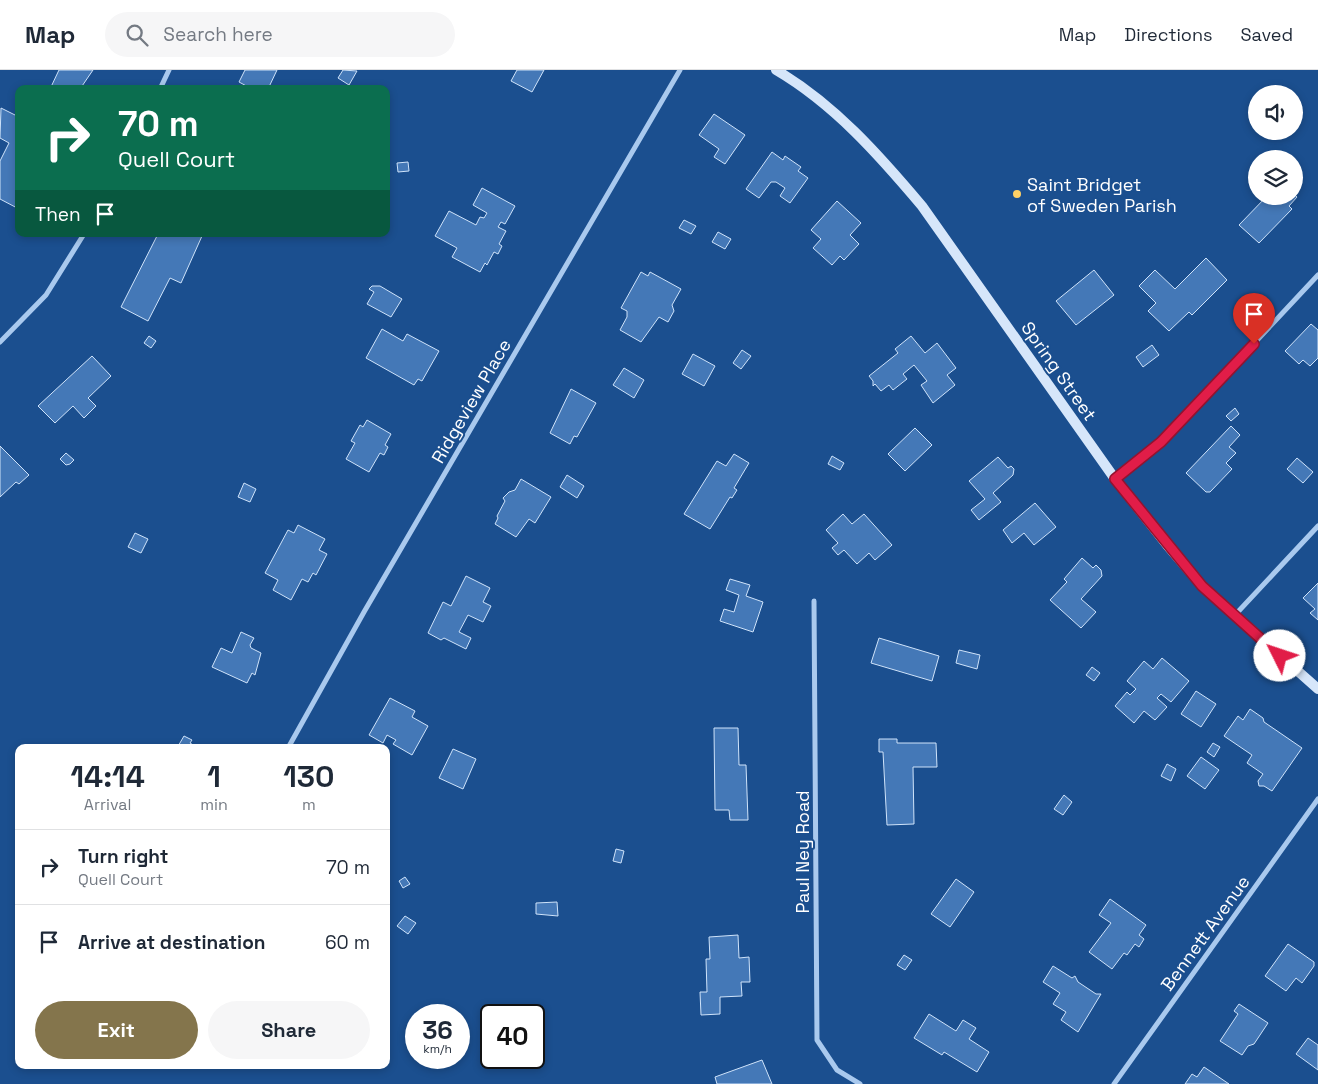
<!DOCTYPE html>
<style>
:root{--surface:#fff;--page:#f6f6f7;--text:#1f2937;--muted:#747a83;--line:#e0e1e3;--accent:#84754c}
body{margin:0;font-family:"Space Grotesk",sans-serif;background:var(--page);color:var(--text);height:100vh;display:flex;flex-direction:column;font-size:19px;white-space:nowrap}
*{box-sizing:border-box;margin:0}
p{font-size:16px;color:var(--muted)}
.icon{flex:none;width:28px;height:28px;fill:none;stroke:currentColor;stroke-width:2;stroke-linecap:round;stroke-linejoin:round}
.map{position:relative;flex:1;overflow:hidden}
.sheet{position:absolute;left:15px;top:674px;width:375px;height:325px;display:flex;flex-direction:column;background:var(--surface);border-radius:10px;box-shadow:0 2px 8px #0003}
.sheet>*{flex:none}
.banner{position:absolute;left:15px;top:15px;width:375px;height:152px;border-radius:10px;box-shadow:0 2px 8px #0003;background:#0b6e4f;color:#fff;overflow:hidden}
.buttons{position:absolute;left:1248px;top:15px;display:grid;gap:10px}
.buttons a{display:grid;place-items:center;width:55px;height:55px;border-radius:50%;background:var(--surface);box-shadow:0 2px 8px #0003;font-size:25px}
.speed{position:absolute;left:405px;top:934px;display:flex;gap:10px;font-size:25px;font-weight:700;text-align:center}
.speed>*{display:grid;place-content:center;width:65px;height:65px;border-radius:50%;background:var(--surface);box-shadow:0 2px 8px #0003;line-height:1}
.speed small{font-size:12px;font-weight:400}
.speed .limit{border:2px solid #111;border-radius:8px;background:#fff;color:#111}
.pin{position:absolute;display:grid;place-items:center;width:42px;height:42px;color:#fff;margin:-51px -21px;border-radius:50% 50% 50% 0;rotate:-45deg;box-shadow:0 0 5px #0007}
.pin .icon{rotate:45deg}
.me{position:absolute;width:55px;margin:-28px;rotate:311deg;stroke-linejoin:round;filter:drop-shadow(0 0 4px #0008)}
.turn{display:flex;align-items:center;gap:18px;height:105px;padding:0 20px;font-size:22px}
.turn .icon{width:65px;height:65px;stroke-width:2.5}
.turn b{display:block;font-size:35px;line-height:42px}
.then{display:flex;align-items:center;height:48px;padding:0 20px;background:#0003;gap:10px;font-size:19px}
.eta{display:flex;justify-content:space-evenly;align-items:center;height:85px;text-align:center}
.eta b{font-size:30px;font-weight:800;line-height:35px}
.cta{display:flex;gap:10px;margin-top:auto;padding:10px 20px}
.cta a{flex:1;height:58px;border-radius:30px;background:var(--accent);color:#fff;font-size:20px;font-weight:800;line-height:58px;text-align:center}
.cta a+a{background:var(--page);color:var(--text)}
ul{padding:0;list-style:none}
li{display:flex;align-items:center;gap:15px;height:75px;padding:0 20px;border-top:1px solid var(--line)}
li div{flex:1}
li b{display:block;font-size:19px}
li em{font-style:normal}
header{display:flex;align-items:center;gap:30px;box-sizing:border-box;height:70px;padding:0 25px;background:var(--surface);border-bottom:1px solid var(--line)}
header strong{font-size:24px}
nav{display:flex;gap:28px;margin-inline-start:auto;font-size:18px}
.search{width:350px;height:45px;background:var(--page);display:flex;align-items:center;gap:12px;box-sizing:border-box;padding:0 18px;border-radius:28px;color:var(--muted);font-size:19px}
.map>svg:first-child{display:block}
.building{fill:#4478b7;stroke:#cfe3fa}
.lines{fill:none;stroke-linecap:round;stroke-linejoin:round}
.street{stroke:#a9c9ee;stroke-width:5}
.secondary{stroke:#d6e6fa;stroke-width:10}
.route-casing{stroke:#92132f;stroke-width:12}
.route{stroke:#e11d48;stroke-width:9}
.poi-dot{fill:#ffd166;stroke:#1b4f8f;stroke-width:2}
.labels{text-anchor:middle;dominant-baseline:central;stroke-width:4;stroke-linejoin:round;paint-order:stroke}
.poi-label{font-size:18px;fill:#fff;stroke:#1b4f8f;text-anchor:start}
.street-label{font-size:18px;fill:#fff;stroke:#1b4f8f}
</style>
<header>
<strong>Map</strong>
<div class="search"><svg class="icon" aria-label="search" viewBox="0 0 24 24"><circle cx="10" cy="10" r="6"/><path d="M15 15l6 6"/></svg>Search here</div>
<nav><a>Map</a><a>Directions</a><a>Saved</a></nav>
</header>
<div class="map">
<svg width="1318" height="1014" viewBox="0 0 1318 1014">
<rect width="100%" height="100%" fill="#1b4f8f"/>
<path class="building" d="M59 0H93L80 19H50Z
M245 0H277L268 19H252L239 12Z
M343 0 357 1 349 15 338 8Z
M517 0H544L532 22 511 11Z
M1 38 19 47V139L0 129V91L9 73 0 68Z
M714 44 745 65 725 94 714 87 719 79 699 65Z
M772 82 783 90 785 86 801 97 798 101 808 108 790 133 780 126 785 118 776 112H771L759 128 746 119Z
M408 92 409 101 398 102 397 93Z
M482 118 515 136 505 154 501 152 498 157 506 161 499 174 502 176 498 184 494 182 487 195 485 193 480 202 452 187 457 178 435 166 449 141 476 155 480 147 484 148 487 143 473 135Z
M1294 124 1297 127 1289 136 1292 139 1259 173 1239 155 1267 126H1294Z
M837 131 861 153 850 165 859 174 844 190 840 186 832 195 813 178 821 169 811 160Z
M684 150 696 156 691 164 679 158Z
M718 162 731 169 725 179 712 172Z
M158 164 202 166 181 213 170 208 148 251 121 237Z
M1206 188 1227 210 1192 245 1189 242 1169 261 1148 241 1156 233 1139 216 1155 200 1175 219Z
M1094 200 1114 225 1076 255 1056 231Z
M641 202 648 206 650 202 681 219 672 235 674 241 668 252 659 247 641 272 620 260 627 247V241L621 238Z
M372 216H380L402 229 391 247 367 234 374 222 369 219Z
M1311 254 1318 260V288L1310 296 1303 290 1299 294 1285 281Z
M382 259 403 271 407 264 439 281 422 311 418 309 414 315 366 288Z
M149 266 156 271 151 278 144 273Z
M911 266 925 283 937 273 956 298 947 305 955 315 933 333 921 315 927 311 914 295 903 304 907 309 893 320 889 315 881 321 875 314 873 316V311L869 306 898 283 895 279Z
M1152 275 1159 285 1143 297 1136 287Z
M742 280 751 286 741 299 733 293Z
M693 284 715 296 704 316 682 304Z
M92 286 111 306 88 328 96 336 84 348 73 336 55 353 38 336Z
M624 298 644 310 634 328 613 315Z
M571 319 596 333 577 367 574 366 570 374 550 363Z
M1235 338 1239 344 1231 351 1226 346Z
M367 350 391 364 385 375 388 377 384 385 380 383 369 402 346 389 355 373 351 371 360 355 363 357Z
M1231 356 1240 365 1229 377 1236 383 1226 393 1232 399 1210 422H1206L1186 403Z
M915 358 932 375 905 401 888 384Z
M0 376 29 405 19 414 16 412 0 427Z
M66 383 74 390 70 394 66 395 60 389Z
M734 384 749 393 734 418 737 420 732 428 730 427 710 459 684 444 717 391 726 396Z
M832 386 844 393 840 400 828 394Z
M998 387 1008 398 1011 396 1014 399 1013 405 993 423 1001 432 979 450 971 440 985 429 969 411Z
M1297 388 1313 402 1303 413 1287 399Z
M567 405 584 416 577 428 560 417Z
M521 409 551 427 535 453 529 449 516 467 495 454 498 448 497 446 505 431 503 428 509 422 515 420Z
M244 413 256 419 250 432 238 427Z
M1035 433 1056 457 1034 475 1024 463 1012 473 1003 460Z
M843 444 852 454 864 444 892 475 875 490 869 483 857 494 844 480 838 485 832 478 838 473 826 460Z
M298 455 325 469 319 480 327 484 316 505 313 503 308 512 302 509 291 530 273 520 278 510 265 503 288 460 294 463Z
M135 463 148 469 141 483 128 477Z
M1082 488 1093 498 1096 495 1101 500 1102 506 1081 529 1096 542 1081 558 1050 530 1067 512 1064 509Z
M466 506 490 518 483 532 491 536 483 552 468 545 459 562 471 568 466 579 444 568 441 570 428 563 443 532 451 536Z
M730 509 750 515 746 526 763 532 753 562 720 551 724 539 734 542 739 525 726 520Z
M1318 513V550L1310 543 1315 539 1303 528Z
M241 562 254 568 250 575 251 578 261 583 255 605 252 603 247 613 212 597 221 578 232 583Z
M879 568 939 586 932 611 871 593Z
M959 580 980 585 977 599 956 593Z
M1162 588 1189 611 1171 632 1161 624 1157 628 1167 637 1155 650 1144 641 1134 653 1115 636 1127 622 1130 625 1136 619 1127 611 1144 591 1153 599Z
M1092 597 1100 603 1094 611 1086 605Z
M1196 621 1216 634 1201 657 1181 644Z
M390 628 415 641 412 647 428 656 412 685 393 674 396 670 387 665 383 673 369 665Z
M1250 639 1263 648 1264 652 1302 678 1272 721 1264 716H1259L1258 711 1263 704 1247 693 1252 685 1224 666 1238 646 1243 650Z
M714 658H738L739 695H746L748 750H730L729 740H715Z
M184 666 192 670 190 673 198 678H177Z
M879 669H897V673H936L937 697H913L914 754 887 755 883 682H879Z
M1213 673 1220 677 1214 687 1207 682Z
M453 679 476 689 463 719 439 708Z
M1201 687 1219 700 1205 719 1187 706Z
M1167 694 1176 699 1171 711 1161 706Z
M1064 725 1072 732 1063 745 1054 739Z
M616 779 624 781 621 793 613 791Z
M405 807 410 814 403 818 399 811Z
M956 809 974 822 950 857 931 844Z
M1110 829 1146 855 1139 865 1144 869 1139 877 1135 874 1127 885 1124 883 1112 899 1089 882 1111 853 1099 845Z
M557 832 558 846 536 844V833Z
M405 846 416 853 408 864 397 856Z
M738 865 739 888 749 887 750 912H741L742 926 720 927V944L701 945 700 922H707L706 889H710L709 867Z
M1288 874 1314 892V896L1302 913 1296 908 1286 921 1265 906Z
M904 885 912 890 905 900 897 895Z
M1053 896 1072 908 1075 906 1078 912 1096 924H1101L1078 962 1061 950 1066 942 1053 934 1060 923 1043 912Z
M1239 934 1268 953 1254 974 1248 976 1242 985 1220 971 1238 944 1234 941Z
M929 944 956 961 963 950 976 958 969 969 989 982 977 1002 944 982 942 985 914 968Z
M1308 968 1318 975V1000L1296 984Z
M762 990 772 1014H717L715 1007Z
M1204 997 1229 1014H1185L1192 1004 1197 1007Z"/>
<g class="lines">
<path class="street" d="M160 19 169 0
M0 272 46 225 84 164
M1115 409 1161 373 1318 205
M814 531 817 970 837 1000 860 1014
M1235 545 1318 456
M288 678 364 542 680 0
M1114 1014 1318 729"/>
<path class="secondary" d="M776 0C834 34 879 85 922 136L1115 409 1167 475 1202 516 1318 619"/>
</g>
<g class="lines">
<defs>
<path id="route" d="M1254 274 1161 372 1115 409 1202 516 1280 586"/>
</defs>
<use href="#route" class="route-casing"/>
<use href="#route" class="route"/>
</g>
<circle class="poi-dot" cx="1017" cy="124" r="5"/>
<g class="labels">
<g class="poi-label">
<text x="1027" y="114">Saint Bridget<tspan x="1027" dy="21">of Sweden Parish</tspan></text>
</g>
<g class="street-label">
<text transform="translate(1059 301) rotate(55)">Spring Street</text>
<text transform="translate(471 331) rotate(-60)">Ridgeview Place</text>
<text transform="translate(802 782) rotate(-90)">Paul Ney Road</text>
<text transform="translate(1205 863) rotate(-54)">Bennett Avenue</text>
</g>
</g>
</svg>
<div class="buttons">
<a><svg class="icon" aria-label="sound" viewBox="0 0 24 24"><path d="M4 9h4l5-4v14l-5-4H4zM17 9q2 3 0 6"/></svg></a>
<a><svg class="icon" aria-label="layers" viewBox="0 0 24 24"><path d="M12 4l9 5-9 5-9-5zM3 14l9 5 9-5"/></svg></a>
</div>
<div class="speed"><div>36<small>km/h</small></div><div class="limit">40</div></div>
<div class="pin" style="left:1254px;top:274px;background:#d93025"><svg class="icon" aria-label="arrive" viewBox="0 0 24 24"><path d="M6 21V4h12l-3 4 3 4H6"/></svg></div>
<svg class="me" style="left:1280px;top:586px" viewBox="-20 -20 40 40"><circle r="19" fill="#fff"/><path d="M0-13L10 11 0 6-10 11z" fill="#e11d48"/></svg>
<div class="banner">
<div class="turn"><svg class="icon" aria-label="right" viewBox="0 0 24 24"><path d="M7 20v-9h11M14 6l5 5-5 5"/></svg><div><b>70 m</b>Quell Court</div></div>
<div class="then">Then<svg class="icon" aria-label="arrive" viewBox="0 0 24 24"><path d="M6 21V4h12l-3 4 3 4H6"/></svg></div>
</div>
<section class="sheet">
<div class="eta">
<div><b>14:14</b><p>Arrival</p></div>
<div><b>1</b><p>min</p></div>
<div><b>130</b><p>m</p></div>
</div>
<ul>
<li><svg class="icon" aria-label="right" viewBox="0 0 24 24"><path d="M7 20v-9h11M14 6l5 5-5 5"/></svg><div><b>Turn right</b><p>Quell Court</p></div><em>70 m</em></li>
<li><svg class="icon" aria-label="arrive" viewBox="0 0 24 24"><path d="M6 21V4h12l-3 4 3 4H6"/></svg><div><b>Arrive at destination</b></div><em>60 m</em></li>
</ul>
<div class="cta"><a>Exit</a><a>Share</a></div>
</section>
</div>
